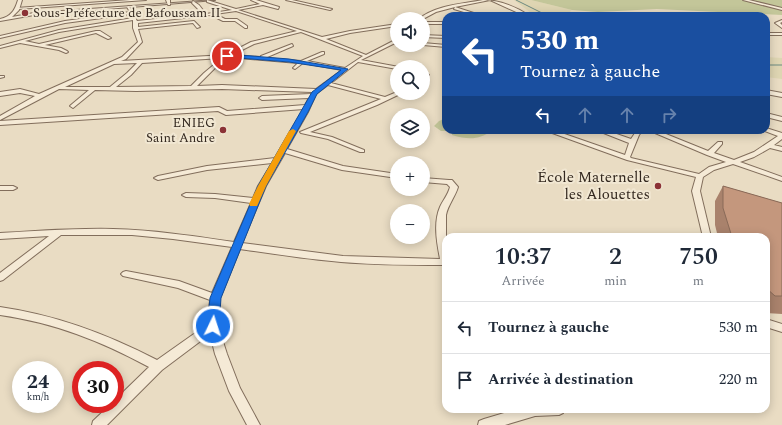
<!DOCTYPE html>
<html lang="fr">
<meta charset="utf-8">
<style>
:root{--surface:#fff;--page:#f2f2f3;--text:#1f2937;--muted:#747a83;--line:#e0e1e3}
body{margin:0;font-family:Spectral,serif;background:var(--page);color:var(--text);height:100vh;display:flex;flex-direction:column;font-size:15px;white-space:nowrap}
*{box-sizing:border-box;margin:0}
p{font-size:13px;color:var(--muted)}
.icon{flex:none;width:22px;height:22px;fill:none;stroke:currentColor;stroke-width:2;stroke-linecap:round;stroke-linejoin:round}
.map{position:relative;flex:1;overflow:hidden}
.details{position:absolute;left:442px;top:233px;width:328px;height:180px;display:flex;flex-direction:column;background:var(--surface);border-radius:12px;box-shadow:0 2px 10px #0003}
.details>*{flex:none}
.banner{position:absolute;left:442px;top:12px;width:328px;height:122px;border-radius:12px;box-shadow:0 2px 10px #0003;background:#1a4fa0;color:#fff;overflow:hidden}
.buttons{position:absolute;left:390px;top:12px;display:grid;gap:8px}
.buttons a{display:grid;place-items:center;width:40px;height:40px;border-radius:50%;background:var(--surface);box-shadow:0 2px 10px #0003;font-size:20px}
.speed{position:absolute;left:12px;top:361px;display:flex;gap:8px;font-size:20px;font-weight:700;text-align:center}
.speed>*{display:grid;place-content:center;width:52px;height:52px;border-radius:50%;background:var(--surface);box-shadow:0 2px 10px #0003;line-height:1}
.speed small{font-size:10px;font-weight:400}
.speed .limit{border:6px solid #d22;background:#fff;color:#111}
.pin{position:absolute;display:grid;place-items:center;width:34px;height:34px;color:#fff;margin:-17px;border:2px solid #fff;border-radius:50%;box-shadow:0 1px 4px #0007}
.me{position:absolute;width:44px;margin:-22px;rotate:4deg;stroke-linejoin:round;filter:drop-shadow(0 0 3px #0008)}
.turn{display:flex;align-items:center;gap:14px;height:84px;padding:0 12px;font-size:18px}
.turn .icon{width:52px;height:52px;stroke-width:2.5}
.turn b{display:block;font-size:28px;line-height:34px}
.lanes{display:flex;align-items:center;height:38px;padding:0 12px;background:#0003;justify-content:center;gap:20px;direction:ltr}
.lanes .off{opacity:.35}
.eta{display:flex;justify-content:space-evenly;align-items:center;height:68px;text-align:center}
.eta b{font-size:24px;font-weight:600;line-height:28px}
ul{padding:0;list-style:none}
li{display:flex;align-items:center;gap:12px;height:52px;padding:0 12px;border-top:1px solid var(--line)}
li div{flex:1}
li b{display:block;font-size:15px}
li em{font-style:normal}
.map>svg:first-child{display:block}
.farmland{fill:#ded5b2}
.green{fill:#c3c699}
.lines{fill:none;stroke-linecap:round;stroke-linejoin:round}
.stream{stroke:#6d8a81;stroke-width:1}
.minor-casing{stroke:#826e5c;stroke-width:2}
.tertiary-casing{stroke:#826e5c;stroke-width:2}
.minor{fill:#f5ead6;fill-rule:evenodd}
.tertiary{fill:#f5ead6;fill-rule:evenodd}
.wall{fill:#a9826c}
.building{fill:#c4977d;stroke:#896a58}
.route{fill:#1a73e8;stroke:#114b97}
.slow{fill:#f59e0b}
.poi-dot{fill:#8b3236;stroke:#f1e7d2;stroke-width:1.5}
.labels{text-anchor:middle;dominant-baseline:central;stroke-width:4;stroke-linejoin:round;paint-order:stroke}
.far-poi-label{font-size:13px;fill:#33281f;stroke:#f1e7d2;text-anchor:start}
.poi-label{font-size:15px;fill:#33281f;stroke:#f1e7d2;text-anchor:end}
</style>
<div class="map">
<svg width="782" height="425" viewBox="0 0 782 425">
<rect width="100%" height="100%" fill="#e9dcc3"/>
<path class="farmland" d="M514 0H531L572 10 570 11 573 16H535Z
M766 57 782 58V79L766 77Z"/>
<path class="green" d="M531 0H782V15L657 9 598 12 572 10Z
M446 118V130H493C479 140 469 140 452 135V131H441L434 126 439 121Z"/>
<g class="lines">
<path class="stream" d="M516 0 548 16
M766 65H782"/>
<defs>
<path id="minor" d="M130 0H146L18 9 16 8Z
M166 0H170V5H168Z
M207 0 236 9 260 4 251 0H256L279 7 278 9 263 5 238 10 322 37 350 31 397 24V26L350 33 326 39 366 55 397 39V42L361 60 399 67H397V69L358 62 331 83 385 97 397 92V93H401L400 94 377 105 310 132 332 137 364 150V152H360L328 139 301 133 300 132 381 99 328 85 316 94 308 112 287 149 343 166 397 174V178L342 170 285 153 266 186 242 243 343 256 440 259C437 243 433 223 440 207 443 200 448 195 450 187L447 184 423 182V178L449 180H452L458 187C455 197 448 205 446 215V265C411 265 376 265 341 262 307 259 274 254 240 249L220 298 218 326 227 354 240 388 260 425H247L229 391 215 354 210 334 162 370 107 425H92L93 421 111 404H115V400L149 367C101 341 55 323 0 315V307C56 315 107 334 157 360L208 324 210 300 178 288 123 276 121 274 123 272 126 271 179 281 212 293 232 247 173 239 132 235H61L3 280 0 281V273L49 236 0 239V233C38 231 75 228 113 229 153 230 194 236 234 242L251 203 215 198 186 197 182 195 186 193 215 194 253 198 258 186 272 163 207 170 158 180 154 178 158 176 207 166 275 158 304 109 226 115 218 111 0 125V121L219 107 227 111 305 105 309 98 262 100 259 98 262 96 311 94 312 92 222 89 136 91 95 90 73 108 70 106 71 105 89 90 59 89 0 120V116L35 96 20 93 0 96V92L20 89 39 94 122 57 138 42 133 28V20L59 32 25 41 39 44 96 31H100L111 38 108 39 96 33 45 45 61 48 67 51 68 52 66 53 59 50 20 43 0 48V46L59 30 133 18 131 14 65 23 0 38V36L65 21 130 12 127 7 129 6 137 21 203 14 192 3 193 1 199 5 206 14 232 10 207 2ZM236 11 297 31 251 42 226 55 121 61 126 59 142 42 138 29 193 23 197 28 200 27 194 21 138 27V23L211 15 223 21H235L245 28H247V26L237 19H225L215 14ZM301 32 363 56 345 68 307 61 324 54V52H322L301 61 265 58 293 46 292 44 261 56V57L232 55 254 44ZM228 57 298 63 293 68 295 69 303 63 342 70 316 89 222 85 197 86 219 64ZM222 58 204 73 191 86 116 87 131 75 142 63ZM137 63 127 73 110 87H65L114 64Z
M286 0H292L332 9 330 10Z
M483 0C500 0 516 7 530 16H525L490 0 455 7 483 16H477L454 9 455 7 436 12 423 19H419C436 5 462 4 483 0Z
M743 0H749L782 8V10Z
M654 14 659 15 660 16H653Z
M782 20V22L780 23 782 25V28L775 23Z
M423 22H446V24H423Z
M766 33H782V35H766Z
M423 35 446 36V38L423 37Z
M423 43 446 45V47L423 45Z
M423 72 429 75 423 79Z
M0 76H4V77L0 78Z
M766 90 782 93V97L766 94Z
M766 113 782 117V121L766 117Z
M766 128 782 133V139L774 145 782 147V151L770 148 754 157 740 162 782 177V181L733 164 714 170 703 177 700 191 711 237H703L692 191 696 177 627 160 544 130H553L625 155 629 143 596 130H605L631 139 637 130H643L639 135 630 157 631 158 699 174 709 167 726 162 707 155 648 130H656L708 151 718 142H722V144L714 153 734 160 754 152 778 136 762 130H766Z
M728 130H736L732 132H728Z
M0 186H13L17 188 13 190H0Z
M766 319 782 324V332L766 327Z
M518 409H565L563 413 559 415 535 416 505 425H478L479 421 484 419Z"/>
<path id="tertiary" d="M18 0H22L19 10 12 17 34 13 215 0 34 15 0 21V19C11 17 15 10 18 0Z"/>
</defs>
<use href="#minor" class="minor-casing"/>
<use href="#tertiary" class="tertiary-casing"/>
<use href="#minor" class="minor"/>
<use href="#tertiary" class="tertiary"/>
</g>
<path class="wall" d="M723 186 782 203V314L766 313V237H718L715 225V201Z"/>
<path class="building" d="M723 186 782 203V296H775L766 288V237H732L723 208Z"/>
<path class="route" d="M227 54 289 59 348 69 317 94 308 112 266 186 221 298 219 326 218 329 213 331 209 329 207 326 210 298 258 186 312 92 341 70 289 62 226 57Z"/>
<path class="slow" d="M293 129 296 131 266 186 258 204 257 206H250L249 204 258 186 289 131Z"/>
<g class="poi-dot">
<circle cx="25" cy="13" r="4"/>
<circle cx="223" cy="130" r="4"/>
<circle cx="658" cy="186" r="4"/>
</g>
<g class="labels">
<g class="far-poi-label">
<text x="33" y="13">Sous-Préfecture de Bafoussam II</text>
<text x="215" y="123" text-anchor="end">ENIEG<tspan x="215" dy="15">Saint Andre</tspan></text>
</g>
<g class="poi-label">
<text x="650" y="177">École Maternelle<tspan x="650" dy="17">les Alouettes</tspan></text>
</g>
</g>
</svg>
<div class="buttons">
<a><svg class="icon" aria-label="sound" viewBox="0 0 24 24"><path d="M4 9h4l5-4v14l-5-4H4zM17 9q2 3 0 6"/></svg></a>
<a><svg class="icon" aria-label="search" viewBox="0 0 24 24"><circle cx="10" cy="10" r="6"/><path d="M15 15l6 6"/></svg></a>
<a><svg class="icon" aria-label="layers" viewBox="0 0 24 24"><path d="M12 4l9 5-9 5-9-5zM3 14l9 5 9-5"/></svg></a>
<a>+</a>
<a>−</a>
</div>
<div class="speed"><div>24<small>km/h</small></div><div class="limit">30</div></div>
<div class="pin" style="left:227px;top:56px;background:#d93025"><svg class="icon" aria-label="arrive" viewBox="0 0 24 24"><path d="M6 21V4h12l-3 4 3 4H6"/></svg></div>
<svg class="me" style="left:213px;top:326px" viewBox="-20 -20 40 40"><circle r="17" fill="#1a73e8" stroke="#fff" stroke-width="3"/><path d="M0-11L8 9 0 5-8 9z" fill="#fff"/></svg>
<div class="banner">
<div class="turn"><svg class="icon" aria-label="left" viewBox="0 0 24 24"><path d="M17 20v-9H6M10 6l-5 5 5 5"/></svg><div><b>530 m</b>Tournez à gauche</div></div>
<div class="lanes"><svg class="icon" aria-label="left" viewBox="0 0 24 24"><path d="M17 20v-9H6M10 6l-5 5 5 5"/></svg><svg class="icon off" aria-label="ahead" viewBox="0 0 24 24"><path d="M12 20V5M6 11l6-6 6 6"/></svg><svg class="icon off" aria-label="ahead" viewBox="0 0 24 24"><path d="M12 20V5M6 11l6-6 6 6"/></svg><svg class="icon off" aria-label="right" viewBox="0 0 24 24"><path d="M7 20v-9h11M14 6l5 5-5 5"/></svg></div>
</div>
<section class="details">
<div class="eta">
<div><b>10:37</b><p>Arrivée</p></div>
<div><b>2</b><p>min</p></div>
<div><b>750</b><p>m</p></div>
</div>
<ul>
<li><svg class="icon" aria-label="left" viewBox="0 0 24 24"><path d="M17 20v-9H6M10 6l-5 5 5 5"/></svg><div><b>Tournez à gauche</b></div><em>530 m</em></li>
<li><svg class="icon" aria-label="arrive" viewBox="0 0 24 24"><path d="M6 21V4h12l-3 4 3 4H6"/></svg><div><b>Arrivée à destination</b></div><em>220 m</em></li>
</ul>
</section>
</div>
